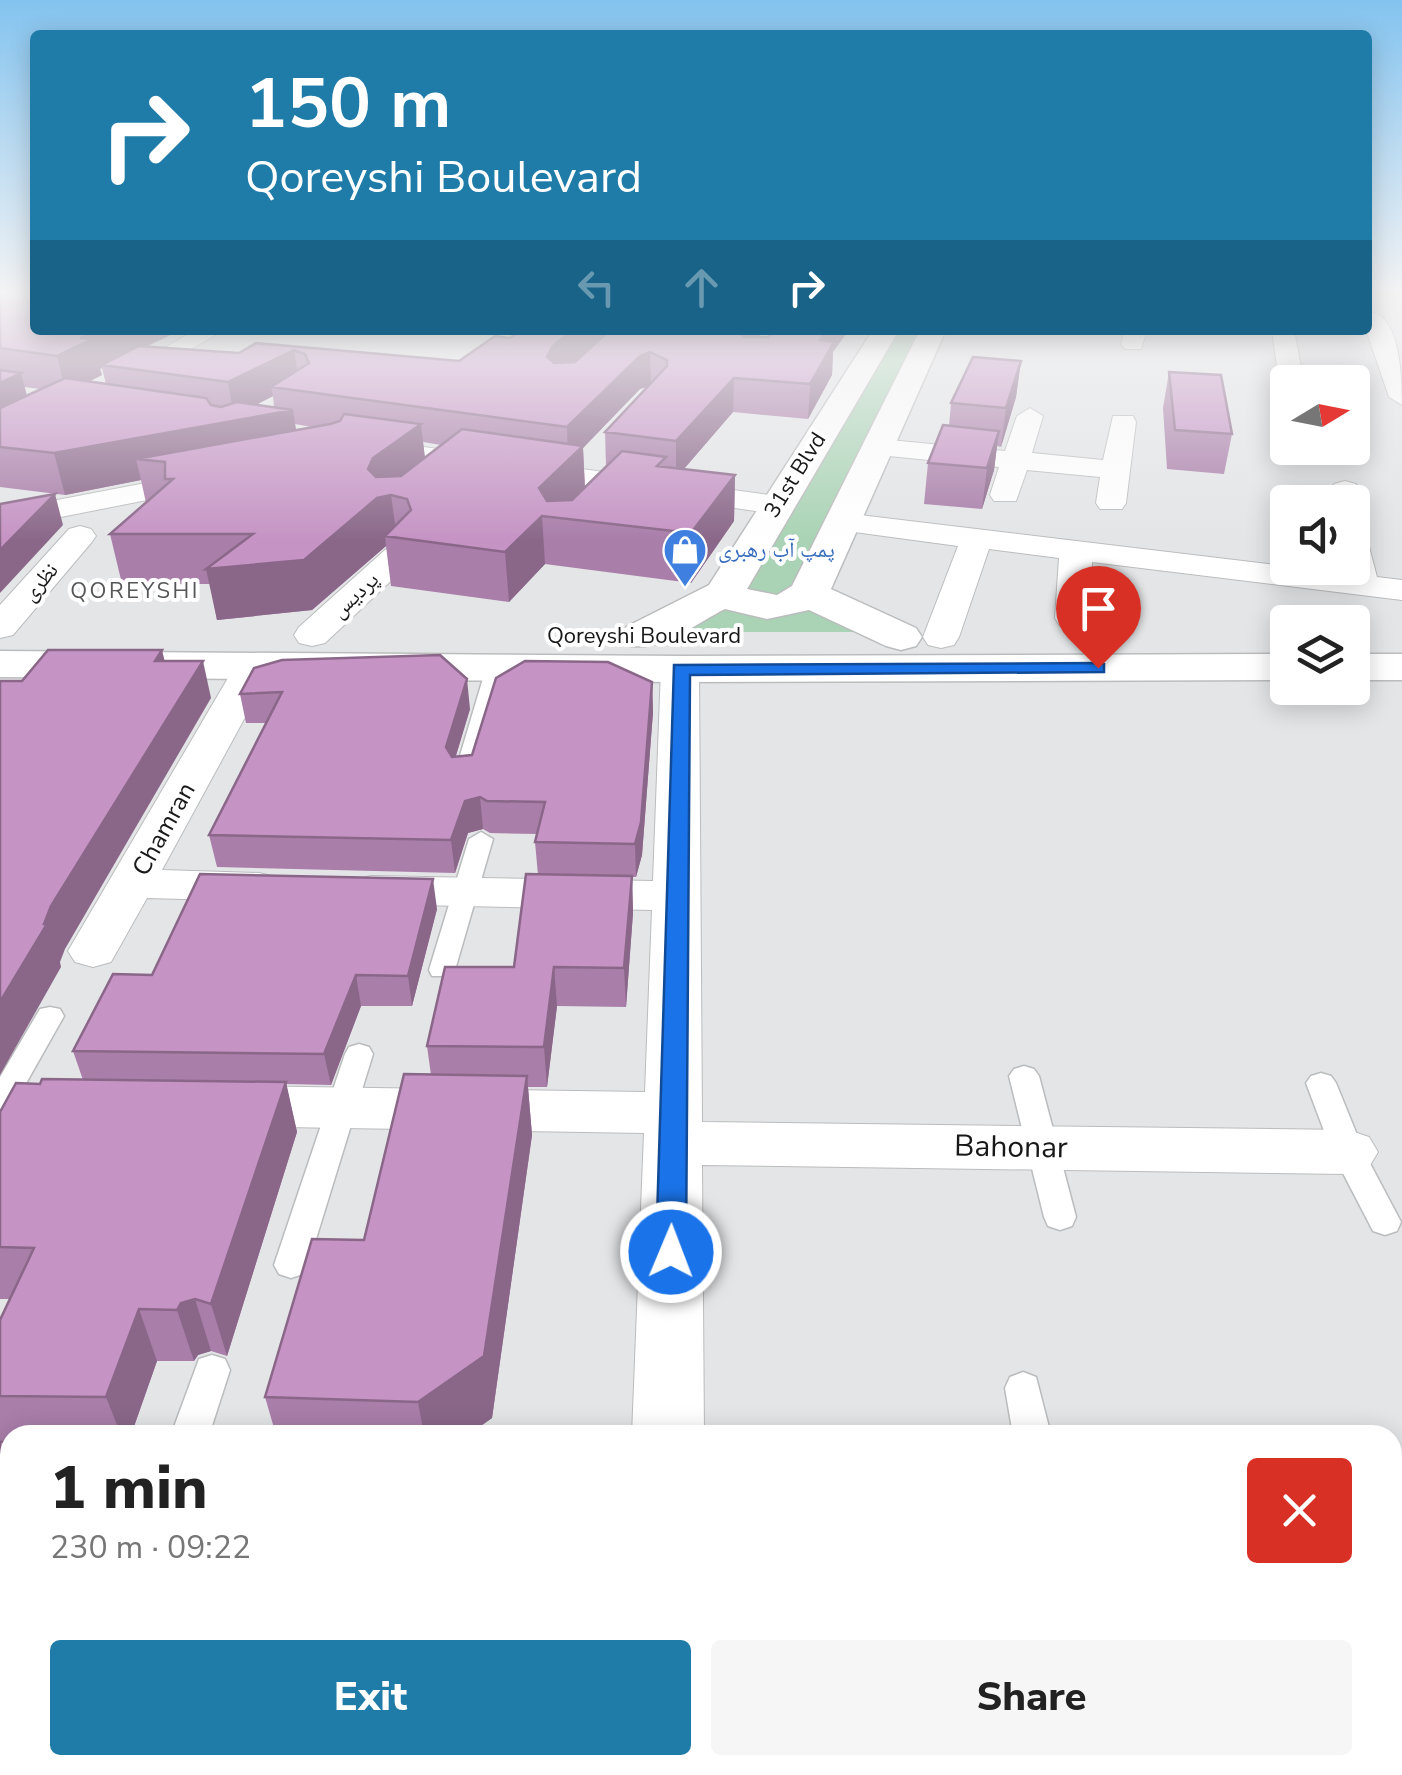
<!DOCTYPE html>
<meta charset="utf-8">
<style>
:root{--surface:#fff;--page:#f6f6f6;--text:#222;--muted:#767676;--accent:#1f7ca9}
body{margin:0;font-family:"Nunito Sans","Noto Naskh Arabic",sans-serif;background:var(--page);color:var(--text);height:100vh;display:flex;flex-direction:column;font-size:38px;white-space:nowrap}
*{box-sizing:border-box;margin:0}
p{font-size:32px;color:var(--muted)}
.icon{flex:none;width:55px;height:55px;fill:none;stroke:currentColor;stroke-width:2;stroke-linecap:round;stroke-linejoin:round}
.map{position:relative;flex:1;overflow:hidden}
.side{position:absolute;left:0px;top:1425px;width:1402px;height:350px;display:flex;flex-direction:column;background:var(--surface);border-radius:30px 30px 0 0;box-shadow:0 5px 25px #0003}
.side>*{flex:none}
.banner{position:absolute;left:30px;top:30px;width:1342px;height:305px;border-radius:10px;box-shadow:0 5px 25px #0003;background:#1f7ca9;color:#fff;overflow:hidden}
.needle{width:65px;rotate:80deg}
.tools{position:absolute;left:1270px;top:365px;display:grid;gap:20px}
.tools a{display:grid;place-items:center;width:100px;height:100px;border-radius:10px;background:var(--surface);box-shadow:0 5px 25px #0003;font-size:50px}
.pin{position:absolute;display:grid;place-items:center;width:85px;height:85px;color:#fff;margin:-102px -42px;border-radius:50% 50% 50% 0;rotate:-45deg;box-shadow:0 0 10px #0007}
.pin .icon{rotate:45deg}
.me{position:absolute;width:110px;margin:-55px;rotate:1deg;stroke-linejoin:round;filter:drop-shadow(0 0 8px #0008)}
.turn{display:flex;align-items:center;gap:35px;height:210px;padding:0 50px;font-size:45px}
.turn .icon{width:130px;height:130px;stroke-width:2.5}
.turn b{display:block;font-size:70px;line-height:85px}
.lanes{display:flex;align-items:center;height:95px;padding:0 50px;background:#0003;justify-content:center;gap:50px;direction:ltr}
.lanes .off{opacity:.35}
.round{display:grid;place-items:center;flex:none;width:105px;height:105px;border-radius:10px;background:var(--page)}
.overview{display:flex;align-items:center;justify-content:space-between;height:170px;padding:0 50px}
h1{font-size:60px;font-weight:800;line-height:75px}
.primary-button{display:flex;gap:20px;margin-top:auto;padding:20px 50px}
.primary-button a{flex:1;height:115px;border-radius:10px;background:var(--accent);color:#fff;font-size:40px;font-weight:800;line-height:115px;text-align:center}
.primary-button a+a{background:var(--page);color:var(--text)}
.map>svg:first-child{display:block}
.green{fill:#a9d3b4}
.lines{fill:none;stroke-linecap:round;stroke-linejoin:round}
.service-casing{stroke:#bbbcbd;stroke-width:3}
.minor-casing{stroke:#bbbcbd;stroke-width:2}
.secondary-casing{stroke:#bbbcbd;stroke-width:3}
.service{fill:#fff;fill-rule:evenodd}
.minor{fill:#fff;fill-rule:evenodd}
.secondary{fill:#fff;fill-rule:evenodd}
.wall{fill:#a97ea9;fill-rule:evenodd}
.shaded-wall{fill:#8a6789}
.building{fill:#c593c4;stroke:#8a6789;stroke-width:2.5}
.route{fill:#1a73e8;stroke:#114b97;stroke-width:2.5}
.labels{text-anchor:middle;dominant-baseline:central;stroke-width:8;stroke-linejoin:round;paint-order:stroke}
.far-street-label{font-size:22px;fill:#181819;stroke:#fff}
.far-shop-label{font-size:22px;fill:#366cbe;stroke:#fff;text-anchor:start}
.far-neighbourhood-label{font-size:22px;letter-spacing:2.5px;fill:#555657;stroke:#fff}
.street-label{font-size:25px;fill:#181819;stroke:#fff}
.near-street-label{font-size:30px;fill:#181819;stroke:#fff}
</style>
<div class="map">
<svg width="1402" height="1775" viewBox="0 0 1402 1775">
<rect width="100%" height="100%" fill="#e4e5e7"/>
<path class="green" d="M892 330H929L802 586 767 600 744 588Z
M724 600 810 601 876 632H664Z"/>
<g class="lines">
<defs>
<path id="service" d="M497 659 507 665 475 779 472 784H456L453 779 487 665Z
M481 832 493 839 455 970 452 976H432L429 970 469 839Z
M50 1007 60 1009 64 1016 11 1110 0 1114V1077L40 1009Z
M359 1044 369 1047 373 1054 308 1265 303 1274 291 1278 279 1274 274 1265 345 1054 349 1047Z
M1024 1066 1034 1069 1039 1076 1076 1217 1072 1226 1060 1230 1048 1226 1044 1217 1009 1076 1014 1069Z
M1321 1073 1331 1076 1336 1083 1364 1152 1401 1222 1397 1231 1385 1235 1373 1231 1332 1152 1306 1083 1311 1076Z
M212 1355 225 1359 230 1370 209 1435H171L199 1359Z
M1023 1372 1036 1377 1051 1435H1013L1005 1388 1010 1377Z"/>
<path id="minor" d="M1374 313C1401 321 1402 382 1402 405L1389 397 1366 330 1368 315Z
M196 330H224L132 383 123 385 111 378Z
M1125 330H1147L1141 349H1125L1121 344Z
M1272 330H1294L1304 382H1288V388L1279 382Z
M1030 408 1043 416 1032 453 1103 460 1113 416H1133L1136 422 1126 503 1122 509H1100L1096 503 1100 477 1027 470 1016 501H994L990 495 999 467 879 455 865 447 879 439 1005 451 1017 416Z
M359 438 776 496 787 499 791 505 787 511 776 514 349 452 345 446 349 440Z
M208 471 218 474 223 480 218 486 0 529V511Z
M1345 481 1356 484 1362 502 1358 508 1352 510V502H1332L1330 490 1334 484Z
M843 513 1343 573 1342 568H1352V522L1363 524 1377 577 1402 580V600L1092 562 1091 618 1086 626 1073 629 1060 626 1055 618 1059 558 989 549 959 637 954 645 941 648 928 645 923 637 958 546 832 529 827 522 832 515Z
M80 526 91 529 96 536 91 543 13 635 0 638V605L69 529Z
M398 546 410 549 414 556 410 563 325 643 312 646 299 643 294 635 299 627 386 549Z
M254 655 267 658 273 666 162 870 259 873 276 877 283 887 276 897 259 901 147 898 111 962 93 967 75 962 68 951 235 666 241 658Z
M680 658 693 661 699 669 702 1122 1348 1130 1369 1137 1378 1152 1369 1167 1348 1174 702 1165 704 1435H632L644 1133 228 1126 208 1120 199 1106 208 1092 228 1086 645 1092 652 910 371 904 354 900 347 890 354 880 371 876 653 881 661 669 667 661Z
M1392 1471H1402V1541H1392Z
M620 1765H706V1775H620Z"/>
<path id="secondary" d="M873 330H899L747 589 777 595 792 586 920 330H946L831 589 916 628 922 637 916 646 901 650 886 646 809 610 767 619 725 609C695 624 660 653 626 645L620 636 626 627 709 585Z
M0 651 680 656 1288 654V680L680 682 0 677Z
M1352 654H1402V680H1352Z"/>
</defs>
<use href="#service" class="service-casing"/>
<use href="#minor" class="minor-casing"/>
<use href="#secondary" class="secondary-casing"/>
<use href="#service" class="service"/>
<use href="#minor" class="minor"/>
<use href="#secondary" class="secondary"/>
</g>
<path class="wall" d="M0 293 147 346 239 353 256 343 459 361 510 338 609 330 573 362 610 330H764L759 337 833 352 832 375 808 419 733 412 684 469 735 475 734 521 691 583 545 564 509 602 391 586 386 546 312 610 217 620 210 584H122L110 534 146 503 141 480 65 495 0 487ZM102 368 106 384 88 382 102 375 100 369ZM24 387 41 389 27 396ZM648 387 605 432 606 466 585 487 583 448 640 389ZM273 396 274 407 256 405ZM295 424 312 427 296 430ZM423 442 441 445 425 458Z
M1021 361 1016 397 1001 447 997 446 994 470 982 509 924 504 928 463 949 426 951 403Z
M1169 372 1232 434 1224 474 1167 469 1163 408Z
M254 668 470 709 456 756 472 755 652 682 653 712 642 855 636 877H632L633 913 626 1007 557 1006 547 1087H528L532 1135 492 1418 468 1435H276L265 1397 364 1240 431 1075 427 1046 514 967 538 875 535 842 538 834 490 833 483 829 468 833 455 873 217 867 209 835 266 723H246L240 694Z
M437 909 412 1006H361L331 1085 286 1084 297 1132 227 1356 211 1351 198 1355 194 1361H157L131 1435H10V1638H0V1320L10 1299H0V1112L40 1084 83 1080 73 1051 152 975Z"/>
<path class="shaded-wall" d="M98 330H181L106 366 102 365V368L100 369 102 375 66 393 57 356 80 338Z
M572 330H609L554 380 547 357 552 347Z
M741 330H764L740 360Z
M827 330H849L833 352 832 375 808 419 810 384 820 340Z
M294 350 299 382 271 387 273 396 234 416 228 382Z
M650 352 651 385 640 389 583 448 585 491 559 518 542 516 545 564 509 602 505 552 539 488 568 460 567 427 640 356Z
M1021 361 1016 397 1001 447 1006 408Z
M21 373 31 411 0 427V381Z
M734 378 733 412 676 478V441Z
M293 410 299 450 136 459 141 480 65 495 54 453Z
M421 424 426 468 391 495 397 538 385 536 386 546 312 610 217 620 206 569 368 469 373 458Z
M999 431 994 470 982 509 987 468Z
M735 475 734 521 691 583V533Z
M55 494 63 525 0 593V550Z
M162 650 171 687 155 661Z
M203 661 211 698 65 949 60 962 61 967 0 1075V1002L44 924 51 906Z
M467 679 470 709 449 778 446 747Z
M652 682 653 712 642 855 636 877 635 844Z
M480 797 483 829 468 833 455 873 451 840 465 801Z
M632 876 633 913 626 1007 624 968Z
M433 879 437 909 412 1006 408 976Z
M554 967 557 1006 547 1087 544 1047Z
M356 975 361 1006 331 1085 324 1054Z
M527 1076 532 1135 492 1418 468 1435H424L418 1402Z
M286 1082 297 1132 227 1356 211 1304Z
M195 1299 211 1351 198 1355 194 1361 177 1310 181 1303Z
M139 1309 157 1361 131 1435H121L106 1397Z
M11 1765H81L78 1775H7Z
M445 1765H471L470 1775H444Z"/>
<path class="building" d="M8 293H35V330H98L80 338 93 339 57 356 0 348V296Z
M521 330H572L552 347 547 357 554 363 575 362 610 330H741L743 337H768L773 330H827L820 340 834 342 810 384 734 378 676 441 605 432 667 366V360L650 352 640 356 567 427 271 387 309 363 305 354 294 350 228 382 102 365 139 346 239 353 256 343 459 361 495 336 510 338Z
M973 357 1021 361 1006 408 951 403Z
M0 370 21 373 0 383Z
M1169 372 1221 375 1232 434 1175 430Z
M65 378 206 398 211 405 221 407 237 402 293 410 54 453 0 447V408Z
M344 414 421 424 373 458 368 469 376 477 401 476 462 429 583 446 539 488 547 501 572 500 622 451 666 457 657 466 735 475 691 533 542 516 505 552 385 536 411 510 407 499 391 495 377 498 304 560 206 569 253 534H110L173 479H165V462L136 459 330 424 340 421Z
M943 425 999 431 987 468 928 463Z
M55 494 0 550V504Z
M48 650H162L155 661H203L51 906 44 924H47L0 1002V681H22Z
M440 655 467 679 446 747 452 757 472 755 496 678 525 661 608 662 652 682 641 822 635 844 535 842 545 802 487 801 480 797 465 801 451 840 209 835 282 692 240 694 254 668 282 660Z
M200 874 433 879 408 976 356 975 324 1054 73 1051 113 974 152 975Z
M526 874 632 876 624 968 554 967 544 1047 427 1046 445 967H514Z
M404 1074 527 1076 484 1356 418 1402 265 1397 312 1239 364 1240Z
M42 1079 286 1082 211 1304 195 1299 181 1303 177 1310 139 1309 106 1397 0 1396V1320L34 1248 0 1247V1112L16 1083 40 1084Z
M0 1442H10V1557H0Z
M0 1665H10L11 1765 7 1775H0Z
M200 1765H445L444 1775H197Z"/>
<linearGradient id="sky" x2="0" y2="1"><stop stop-color="#83c3ef"/><stop offset="0.54" stop-color="#f3f3f4"/><stop offset="1" stop-color="#f3f3f4" stop-opacity="0"/></linearGradient>
<rect width="1402" height="541" fill="url(#sky)"/>
<path class="route" d="M1098 663 1104 664V672L690 675 686 1252 682 1261 671 1265 660 1261 656 1252 674 665Z"/>
<defs>
<symbol id="shop-pin" viewBox="-11 -11 22 30"><path d="M0 17L-7.5 6A9.5 9.5 0 1 1 7.5 6Z" fill="#3f7fe0" stroke="#fff"/><path d="M-5-2.5h2.3a2.7 3.5 0 0 1 5.4 0H5L5.5 6h-11ZM-1.5-2.5h3a1.5 2.3 0 0 0-3 0Z" fill="#fff"/></symbol>
</defs>
<g fill-rule="evenodd">
<use href="#shop-pin" x="660" y="525" width="50" height="68"/>
</g>
<g class="labels">
<g class="far-street-label">
<text transform="translate(795 475) rotate(-58)">31st Blvd</text>
<text transform="translate(40 582) rotate(-49)">نظری</text>
<text transform="translate(355 595) rotate(-43)">پردیس</text>
<text x="644" y="636">Qoreyshi Boulevard</text>
</g>
<g class="far-shop-label">
<text x="718" y="550">پمپ آب رهبری</text>
</g>
<g class="far-neighbourhood-label">
<text x="135" y="591">QOREYSHI</text>
</g>
<g class="street-label">
<text transform="translate(164 829) rotate(-61)">Chamran</text>
</g>
<g class="near-street-label">
<text transform="translate(1011 1147) rotate(1)">Bahonar</text>
</g>
</g>
</svg>
<div class="tools">
<a><svg class="needle" viewBox="-14 -14 28 28"><path d="M0-13l5 13h-10z" fill="#e53935"/><path d="M0 13l5-13h-10z" fill="#767676"/></svg></a>
<a><svg class="icon" aria-label="sound" viewBox="0 0 24 24"><path d="M4 9h4l5-4v14l-5-4H4zM17 9q2 3 0 6"/></svg></a>
<a><svg class="icon" aria-label="layers" viewBox="0 0 24 24"><path d="M12 4l9 5-9 5-9-5zM3 14l9 5 9-5"/></svg></a>
</div>
<div class="pin" style="left:1098px;top:668px;background:#d93025"><svg class="icon" aria-label="arrive" viewBox="0 0 24 24"><path d="M6 21V4h12l-3 4 3 4H6"/></svg></div>
<svg class="me" style="left:671px;top:1252px" viewBox="-20 -20 40 40"><circle r="17" fill="#1a73e8" stroke="#fff" stroke-width="3"/><path d="M0-11L8 9 0 5-8 9z" fill="#fff"/></svg>
<div class="banner">
<div class="turn"><svg class="icon" aria-label="right" viewBox="0 0 24 24"><path d="M7 20v-9h11M14 6l5 5-5 5"/></svg><div><b>150 m</b>Qoreyshi Boulevard</div></div>
<div class="lanes"><svg class="icon off" aria-label="left" viewBox="0 0 24 24"><path d="M17 20v-9H6M10 6l-5 5 5 5"/></svg><svg class="icon off" aria-label="ahead" viewBox="0 0 24 24"><path d="M12 20V5M6 11l6-6 6 6"/></svg><svg class="icon" aria-label="right" viewBox="0 0 24 24"><path d="M7 20v-9h11M14 6l5 5-5 5"/></svg></div>
</div>
<section class="side">
<div class="overview"><div><h1>1 min</h1><p>230 m · 09:22</p></div><a class="round" style="background:#d93025;color:#fff"><svg class="icon" aria-label="close" viewBox="0 0 24 24"><path d="M6 6l12 12M18 6L6 18"/></svg></a></div>
<div class="primary-button"><a>Exit</a><a>Share</a></div>
</section>
</div>
